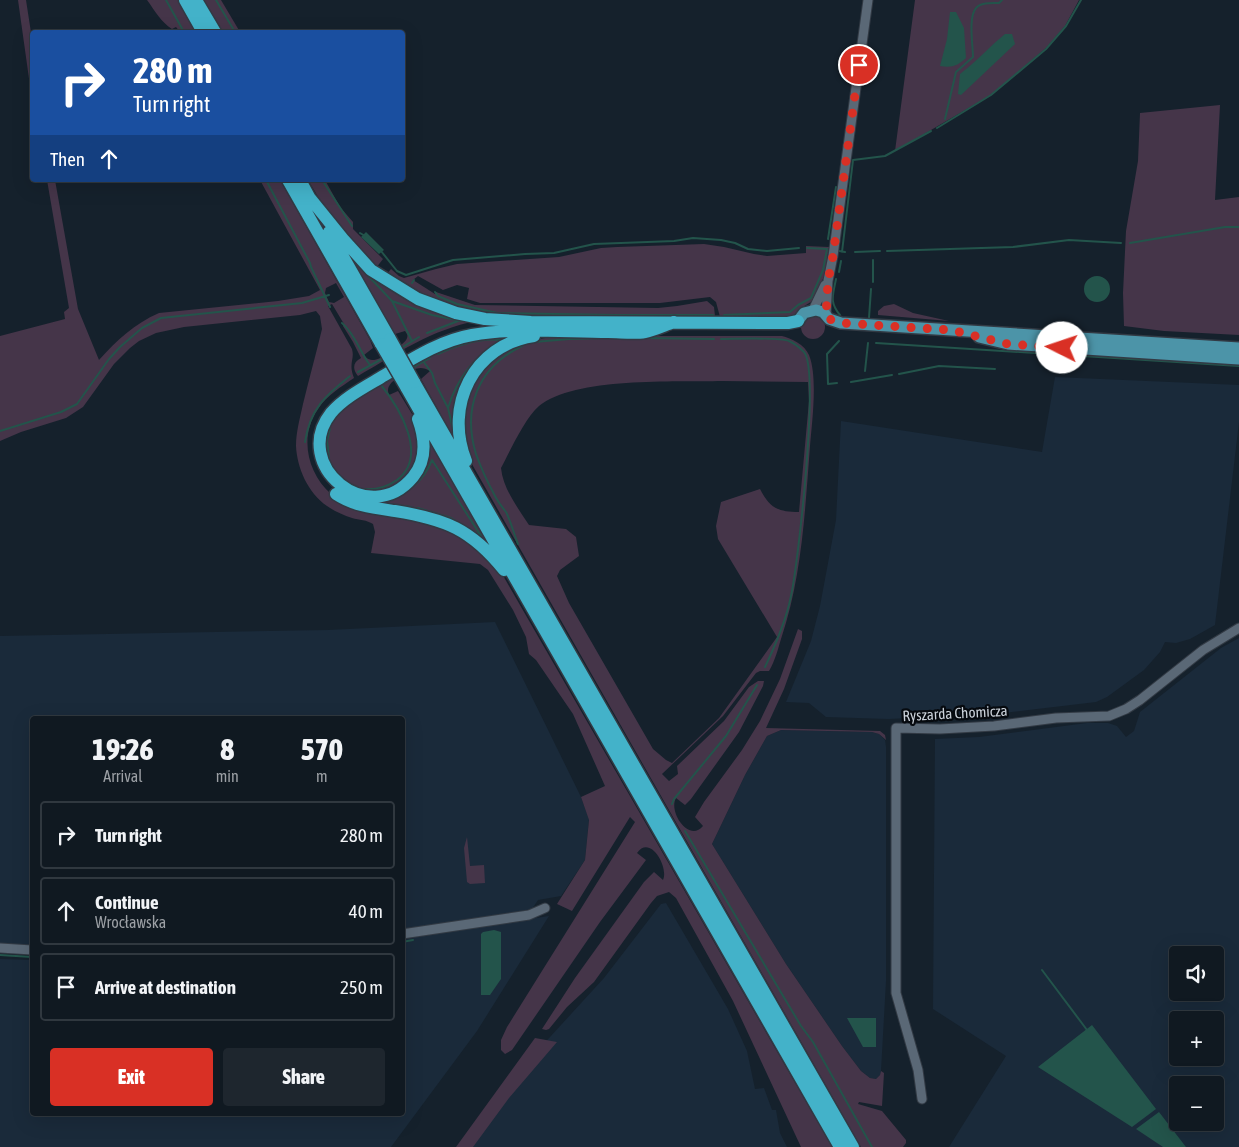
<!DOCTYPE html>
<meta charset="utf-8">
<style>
:root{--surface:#101921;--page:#1e262e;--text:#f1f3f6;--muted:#9ca0a5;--line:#30383f;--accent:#d93025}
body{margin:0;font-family:"Asap Condensed",sans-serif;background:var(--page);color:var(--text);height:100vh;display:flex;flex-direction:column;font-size:19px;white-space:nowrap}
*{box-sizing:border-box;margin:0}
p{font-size:16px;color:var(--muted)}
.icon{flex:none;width:28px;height:28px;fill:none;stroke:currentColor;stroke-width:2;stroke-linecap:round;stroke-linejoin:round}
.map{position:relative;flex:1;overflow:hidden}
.details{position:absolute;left:30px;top:716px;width:375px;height:400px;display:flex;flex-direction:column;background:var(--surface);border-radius:5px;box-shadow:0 5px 20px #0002,0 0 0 1px var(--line)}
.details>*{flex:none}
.guide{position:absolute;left:30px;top:30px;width:375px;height:152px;border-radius:5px;box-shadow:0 5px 20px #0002,0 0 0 1px var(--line);background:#1a4fa0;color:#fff;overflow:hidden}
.tools{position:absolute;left:1169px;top:946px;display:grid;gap:10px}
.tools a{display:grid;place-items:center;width:55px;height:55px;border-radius:5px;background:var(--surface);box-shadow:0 5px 20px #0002,0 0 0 1px var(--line);font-size:25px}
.pin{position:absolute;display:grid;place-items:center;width:42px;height:42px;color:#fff;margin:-21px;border:2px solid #fff;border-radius:50%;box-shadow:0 1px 5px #0007}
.me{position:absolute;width:55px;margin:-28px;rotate:274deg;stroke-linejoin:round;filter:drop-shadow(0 0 4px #0008)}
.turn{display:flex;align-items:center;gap:18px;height:105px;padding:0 20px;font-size:22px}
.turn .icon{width:65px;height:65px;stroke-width:2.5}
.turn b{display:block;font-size:35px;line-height:42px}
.then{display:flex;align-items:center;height:48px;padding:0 20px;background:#0003;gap:10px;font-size:19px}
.eta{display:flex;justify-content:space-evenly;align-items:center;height:85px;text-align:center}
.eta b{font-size:30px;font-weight:800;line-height:35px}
.cta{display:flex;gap:10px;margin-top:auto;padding:10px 20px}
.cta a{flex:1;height:58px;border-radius:5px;background:var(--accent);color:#fff;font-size:20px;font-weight:800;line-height:58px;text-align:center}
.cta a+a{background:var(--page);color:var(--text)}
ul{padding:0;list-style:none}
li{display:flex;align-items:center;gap:15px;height:68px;margin:0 10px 8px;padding:0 10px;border:2px solid var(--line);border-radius:5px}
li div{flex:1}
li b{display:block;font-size:19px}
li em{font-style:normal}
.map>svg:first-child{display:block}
.built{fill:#1a2a3a;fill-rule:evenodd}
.green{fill:#453549;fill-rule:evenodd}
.water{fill:#23544b}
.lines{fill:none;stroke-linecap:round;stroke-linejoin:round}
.stream{stroke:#23544b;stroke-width:2}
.minor-casing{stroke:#323a44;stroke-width:11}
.major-casing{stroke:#323a44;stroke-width:14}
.highway-casing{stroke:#323a44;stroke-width:15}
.minor{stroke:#5a6876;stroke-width:9}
.major{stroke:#4c94a8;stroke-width:11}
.highway{stroke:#43b2c9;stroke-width:12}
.highway-bridge-casing{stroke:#323a44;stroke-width:15;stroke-linecap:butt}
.highway-bridge{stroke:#43b2c9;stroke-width:12}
.route{stroke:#d93025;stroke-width:9;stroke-dasharray:0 16.2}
.labels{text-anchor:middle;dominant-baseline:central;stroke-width:4.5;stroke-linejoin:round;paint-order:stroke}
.street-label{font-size:15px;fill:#cbd2da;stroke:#060a0f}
</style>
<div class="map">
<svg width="1239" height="1147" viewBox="0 0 1239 1147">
<rect width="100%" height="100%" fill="#15212c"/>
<path class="built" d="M1055 377 1239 385V422L1215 625 1190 639 1176 643 1165 642 1160 652 1144 670 1107 697 1096 702 995 714 888 719 826 717 809 703 786 702 811 641 820 606 836 520 841 421 1042 452Z
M495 622 581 797 589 819 585 860 561 896 538 900 532 909 403 930 402 719H32V946L0 943V636L328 630Z
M1239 638V1147H949L1006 1056 933 1009 935 739 979 737 1087 723H1108L1117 726 1126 737 1134 731 1140 712 1221 648ZM1178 955H1215V992H1178ZM1178 1020H1215V1058H1178ZM1178 1085H1215V1122H1178Z
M781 730 872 732 879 734 885 740 886 747V981L881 1071 880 1075 876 1079 870 1078 861 1071 842 1046 786 964 712 844 745 775 767 736Z
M666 903 728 1009 747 1051 755 1089 764 1088 772 1110H776L780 1133 787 1147H460L507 1084 604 978 661 904Z
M549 916 477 1031 391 1147H0V959L32 960V1114H402L403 938Z"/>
<path class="green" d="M18 0H26L32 39V100Z
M147 0H178L196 32H180L176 27 172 29C161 22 155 11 147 0Z
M203 0H221L240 32H222Z
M915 0H1079L1065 26 1046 48 991 95 895 151Z
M1220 105 1215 200 1239 197V335L1164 331 1124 326 1123 293 1126 231 1138 161 1140 113Z
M47 180H55L78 309 99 360C117 340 134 324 159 313L278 301 309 296 320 290 260 180H280L370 340 373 348 364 355C366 358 369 360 374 360 380 360 406 344 407 338 408 335 407 334 405 331L395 334 391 328 346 250 367 271 476 321C433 329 396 354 358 376 352 369 353 362 361 358L353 342 343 326 344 324 332 304 328 306 352 349C355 360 348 363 354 378 341 387 327 395 318 409 299 436 307 473 331 494L412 517 460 534 501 572 832 1147H801L733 1001 676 898 669 892 657 896 651 903 594 982 567 1007 549 1029 546 1030 542 1029 575 978 644 882 654 872 663 880C669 867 650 834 637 853L646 860 600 922 512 1050 505 1054 501 1050V1040L507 1027 635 822 630 817 572 911 557 904 585 860 589 820 581 797 605 786 573 714 536 660 529 654 526 637 513 610 488 570 480 564 371 553 375 532 373 524C367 520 359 520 352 518 343 515 334 511 327 506 308 493 297 468 296 446 296 432 300 418 303 404 309 379 316 354 322 329L320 316 316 311 300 315 184 327 156 333 139 341 130 348 114 364 83 407 66 418 21 432 0 441V336L65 319 64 312 69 308ZM336 283 344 297 334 303 329 302 325 293 326 288Z
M308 180H325L340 207 353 222V229L383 259 376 268 386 275 391 269 399 276 404 278 436 269 457 264 559 257 601 248 617 247 704 244 724 247 754 254 767 256 806 253V246L829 247 825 274 814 300 801 308 793 316 720 317 716 302 710 297 660 303H480L467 299 469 288 457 285 443 290 418 276 413 280 435 294 436 292 475 305 658 308 677 306 707 301 714 307 715 316 712 318C660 315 608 318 556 317 480 317 413 312 357 252 337 230 323 205 308 180Z
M894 304 913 313 949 321 878 315V311L884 306Z
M801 327a12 12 0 1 1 24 0a12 12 0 1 1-24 0Z
M514 328 435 344 320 425 332 483 396 495 429 441 488 544 336 488 327 479 320 422 430 344Z
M519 335 478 363 457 444 421 379 430 371C417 362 404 375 392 382 388 387 387 389 389 395L398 391 412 414 420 438 415 465 401 483 380 492 350 487 328 464 325 437 341 407 425 357 458 342Z
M564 336H782C791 338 805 345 809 355 818 377 812 422 810 446 805 511 802 577 781 639 778 649 775 661 769 671H760L756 673 723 716 662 774 669 781 678 774 677 766 724 721 749 687 758 681H764L763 686 739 732 691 799 685 805 676 798C668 812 689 843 703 826L695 817 704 802 742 750 760 721 780 679 798 629 802 631V639L784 689 766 728 880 731 885 735 886 740 879 734 872 732 781 730 767 736 745 775 712 844 786 964 842 1046 861 1071 870 1078 876 1079 880 1075 881 1071 884 1073 882 1106 859 1102 858 1104 882 1111 906 1140V1143L903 1147H861L473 466C459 432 461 393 488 366 492 361 496 355 502 353 522 342 542 337 564 336ZM722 381 808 382 809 401 799 512C778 512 770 508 760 489L721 502 716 526 718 539 777 637 719 718 672 763 666 760 653 749 569 603 557 576 560 570 579 556 576 537 566 529 529 525C518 508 503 489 501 468 510 451 525 418 539 406 574 377 676 382 722 381Z
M467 837 470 866 484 865 485 883 470 884 467 882 464 848Z
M535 1038 557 1042 509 1098 473 1147H456Z"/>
<path class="water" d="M950 12H956L964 28 966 58C957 66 952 68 940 66L947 39Z
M1005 34H1012L1015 44 961 95 958 94 960 74C976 62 989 47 1005 34Z
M366 232 384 250 379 254 361 237Z
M1084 289a13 13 0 1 1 26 0a13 13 0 1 1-26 0Z
M494 930 501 932V979L490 995H481V934L483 932Z
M847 1018H876V1047H863Z
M1092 1025 1156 1109 1132 1127 1038 1067Z
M1159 1112 1186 1147H1163L1136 1129Z"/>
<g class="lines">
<path class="stream" d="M166 0 184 32
M216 0 235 32
M945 119 956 72 973 57C973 46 968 17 976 8 981 2 992 3 999 3L1002 0
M937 128 991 95 1046 49 1066 26 1081 0
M266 180 310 263 311 267 330 307
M322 180 352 226
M360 233 365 236
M828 239 836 187
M1130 243 1225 227H1239
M381 251 397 271 406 275 453 260 525 254 554 253 594 244 674 241 693 238 721 240 735 243 748 249 767 251 799 248
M839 251 845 252
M887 251 1013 247 1069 240 1121 243
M842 252 853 160 885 156 931 131
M855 252 880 251
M873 260V282
M358 265 392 301
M839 272 841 261
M836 279C833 295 829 302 840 315
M412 283 414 280
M435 292 438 296 457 304 497 313 615 315H713
M724 315 790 312 798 305 811 298 823 270 827 249 807 248
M869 318 871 289
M342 323C356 335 359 351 370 365
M427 333 458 321
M641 338 714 339
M721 339C734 339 780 337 789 341 794 343 801 349 804 352 820 371 798 565 791 596 786 621 776 644 765 667
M412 341 392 301 432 315 461 321
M534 342 569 339 601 338
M876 343 1239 366
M401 348 419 337
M438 354C457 345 480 337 502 340
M423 361 432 373 435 383 448 408 454 434
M412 368 430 358
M865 371 868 343
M358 372 384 358
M899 374 939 366 995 369
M851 382 892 375
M837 383 828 384 827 354 839 341
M381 385 394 377
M448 408C457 378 474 356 502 340
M0 431 61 412 77 404 109 359 120 347 142 328 161 318 302 303 329 295
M305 442C310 409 325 396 350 376
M329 458 327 441 330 428
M364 489C377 490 387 487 397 480 429 456 399 407 381 385
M411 507 380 503C404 496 423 484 432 460L481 536 451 518 418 508
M518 544C514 534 511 522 506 512 502 507 498 502 495 496 488 483 481 468 476 454 462 408 478 367 522 346
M672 804 674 799 726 736 757 685
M685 831 801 1026 813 1042 872 1147
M402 942 413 940
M0 955 32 957
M1042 970 1087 1030"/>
<defs>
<path id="minor" d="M813 310 825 285
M826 315 828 281 833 256 868 0
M402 934 529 915 545 908
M0 948 32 950
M922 1099 918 1070 896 993V728L940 729 994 726 1056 718 1109 716 1126 709 1140 700 1203 650 1239 628"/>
<path id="major" d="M798 321 804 313 816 310 823 312 829 319 841 323 1239 348
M979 337 1008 344 1239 359"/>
<path id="highway" d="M185 0 203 32
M196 0 215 32
M288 180 381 344
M300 180 313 204
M309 197 343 239 371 270 418 299 456 313 485 319 531 322 788 323 798 321
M329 232 390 339
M503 324 531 322
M414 382 853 1147
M406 387 840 1147
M418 419C425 438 427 460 413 477 369 530 290 465 331 413 344 398 363 388 380 378 409 361 438 341 472 335 513 327 565 332 608 332 620 332 634 334 645 332 655 330 665 325 674 322
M466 461C444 406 473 345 534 336
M336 494C354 506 374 508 395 511 445 519 471 529 504 570"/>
</defs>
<use href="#minor" class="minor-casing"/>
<use href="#major" class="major-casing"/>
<use href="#highway" class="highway-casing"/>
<use href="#minor" class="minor"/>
<use href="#major" class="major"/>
<use href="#highway" class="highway"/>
<defs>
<path id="highway-bridge" d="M390 339 414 382
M381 344 406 387"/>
</defs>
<use href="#highway-bridge" class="highway-bridge-casing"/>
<use href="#highway-bridge" class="highway-bridge"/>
</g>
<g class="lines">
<path class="route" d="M859 65 833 256 828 281 826 315 829 319 841 323 951 330 1008 344 1062 348"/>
</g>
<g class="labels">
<g class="street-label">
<text transform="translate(955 713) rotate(-3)">Ryszarda Chomicza</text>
</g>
</g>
</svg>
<div class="tools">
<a><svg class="icon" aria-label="sound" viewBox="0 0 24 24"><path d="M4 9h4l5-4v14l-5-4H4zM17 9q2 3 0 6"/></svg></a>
<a>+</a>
<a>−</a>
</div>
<div class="pin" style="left:859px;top:65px;background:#d93025"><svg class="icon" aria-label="arrive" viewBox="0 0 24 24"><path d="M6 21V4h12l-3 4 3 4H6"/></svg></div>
<svg class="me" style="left:1062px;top:348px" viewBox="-20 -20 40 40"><circle r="19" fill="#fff"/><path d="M0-13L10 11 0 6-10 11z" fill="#d93025"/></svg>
<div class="guide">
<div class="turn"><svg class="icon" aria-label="right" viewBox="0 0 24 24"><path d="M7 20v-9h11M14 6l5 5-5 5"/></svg><div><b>280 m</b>Turn right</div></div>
<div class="then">Then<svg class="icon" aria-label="ahead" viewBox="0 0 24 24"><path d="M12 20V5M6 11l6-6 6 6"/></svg></div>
</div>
<section class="details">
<div class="eta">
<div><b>19:26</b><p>Arrival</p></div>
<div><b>8</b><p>min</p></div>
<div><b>570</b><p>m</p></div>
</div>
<ul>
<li><svg class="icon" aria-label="right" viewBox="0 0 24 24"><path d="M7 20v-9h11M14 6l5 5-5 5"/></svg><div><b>Turn right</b></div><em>280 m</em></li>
<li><svg class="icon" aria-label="ahead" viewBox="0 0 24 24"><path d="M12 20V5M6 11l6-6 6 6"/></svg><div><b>Continue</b><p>Wrocławska</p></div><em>40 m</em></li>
<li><svg class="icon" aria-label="arrive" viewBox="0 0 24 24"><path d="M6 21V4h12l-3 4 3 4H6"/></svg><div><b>Arrive at destination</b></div><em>250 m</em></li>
</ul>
<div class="cta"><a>Exit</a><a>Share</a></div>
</section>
</div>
